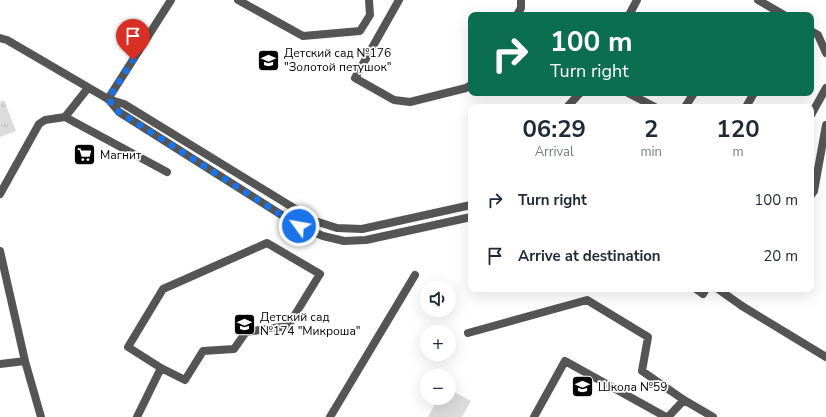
<!DOCTYPE html>
<meta charset="utf-8">
<style>
:root{--surface:#fff;--page:#f6f6f7;--text:#1f2937;--muted:#747a83}
body{margin:0;font-family:"Nunito Sans",sans-serif;background:var(--page);color:var(--text);height:100vh;display:flex;flex-direction:column;font-size:15px;white-space:nowrap}
*{box-sizing:border-box;margin:0}
p{font-size:13px;color:var(--muted)}
.icon{flex:none;width:22px;height:22px;fill:none;stroke:currentColor;stroke-width:2;stroke-linecap:round;stroke-linejoin:round}
.map{position:relative;flex:1;overflow:hidden}
.details{position:absolute;left:468px;top:104px;width:346px;height:188px;display:flex;flex-direction:column;background:var(--surface);border-radius:8px;box-shadow:0 4px 16px #0002}
.details>*{flex:none}
.guide{position:absolute;left:468px;top:12px;width:346px;height:84px;border-radius:8px;box-shadow:0 4px 16px #0002;background:#0b6e4f;color:#fff;overflow:hidden}
.tools{position:absolute;left:420px;top:281px;display:grid;gap:8px}
.tools a{display:grid;place-items:center;width:36px;height:36px;border-radius:50%;background:var(--surface);box-shadow:0 4px 16px #0002;font-size:20px}
.pin{position:absolute;display:grid;place-items:center;width:34px;height:34px;color:#fff;margin:-41px -17px;border-radius:50% 50% 50% 0;rotate:-45deg;box-shadow:0 0 4px #0007}
.pin .icon{rotate:45deg}
.me{position:absolute;width:44px;margin:-22px;rotate:302deg;stroke-linejoin:round;filter:drop-shadow(0 0 3px #0008)}
.turn{display:flex;align-items:center;gap:14px;height:84px;padding:0 16px;font-size:18px}
.turn .icon{width:52px;height:52px;stroke-width:2.5}
.turn b{display:block;font-size:28px;line-height:34px}
.eta{display:flex;justify-content:space-evenly;align-items:center;height:68px;text-align:center}
.eta b{font-size:24px;font-weight:700;line-height:28px}
ul{padding:0;list-style:none}
li{display:flex;align-items:center;gap:12px;height:56px;padding:0 16px}
li div{flex:1}
li b{display:block;font-size:15px}
li em{font-style:normal}
.map>svg:first-child{display:block}
.grass{fill:url(#grass-tufts)}
.garden{fill:#dcdcdc}
.lines{fill:none;stroke-linecap:round;stroke-linejoin:round}
.lane{stroke:#555;stroke-width:8}
.street{stroke:#555;stroke-width:8}
.route{stroke:#1a73e8;stroke-width:7;stroke-dasharray:0 12.6}
.labels{text-anchor:middle;dominant-baseline:central;stroke-width:3.5;stroke-linejoin:round;paint-order:stroke}
.poi-label{font-size:12px;fill:#000;stroke:#fff;text-anchor:start}
</style>
<div class="map">
<svg width="826" height="417" viewBox="0 0 826 417">
<defs>
<pattern id="grass-tufts" width="24" height="20" patternUnits="userSpaceOnUse"><rect width="24" height="20" fill="#dcdcdc"/><path d="M3 7l-1-3M5 7V3M7 7l1-3M15 17l-1-3M17 17v-4M19 17l1-3" fill="none" stroke="#bbb"/></pattern>
</defs>
<rect width="100%" height="100%" fill="#fff"/>
<path class="grass" d="M4 100 16 131 0 137V102Z"/>
<path class="garden" d="M449 389 471 401 462 417H428L438 398H449Z"/>
<g class="lines">
<path class="lane" d="M238 0 303 36 360 31 370 15 369 0
M399 0 355 78 394 100 410 102 466 88 471 85
M758 0 784 15
M517 15 521 8V0
M629 15 637 0
M811 31 818 35 826 53
M0 38 7 40 108 99 171 0
M628 93 655 107
M568 106 580 93
M685 107 694 93
M746 107 754 93
M811 115 826 88
M65 117 167 172
M0 194 39 124 45 120 65 117 88 88
M811 195 814 191 826 125
M267 243 320 274 288 326 246 332 234 349 203 351 185 380 161 368 128 347 163 289Z
M0 251 25 361
M742 306 826 357
M468 333 587 300 648 337 642 371 684 400 713 417
M0 364 25 361 41 417
M137 417 161 368
M330 417 415 275
M534 417 565 361 666 417
M668 417 684 400"/>
<path class="street" d="M471 205 362 229 337 228 315 221 124 104 108 99 119 112 299 226 323 236 344 241 366 240 471 217
M696 289 703 294 706 289
M718 289 742 306"/>
</g>
<g class="lines">
<path class="route" d="M133 60 108 99 119 112 299 226"/>
</g>
<defs>
<symbol id="school-square" viewBox="-11 -11 22 22"><rect x="-9" y="-9" width="18" height="18" rx="4" fill="#000" stroke="#fff"/><path d="M0-5L7-2L0 1L-7-2ZM-4 1L0 2.5L4 1V4Q0 6-4 4Z" fill="#fff"/></symbol>
<symbol id="supermarket-square" viewBox="-11 -11 22 22"><rect x="-9" y="-9" width="18" height="18" rx="4" fill="#000" stroke="#fff"/><path d="M-6-5.5h2.5l.6 2H6L4.5 2H-2.5L-4.4-4H-6ZM-1.5 3.2a1.3 1.3 0 1 0 .1 0ZM3 3.2a1.3 1.3 0 1 0 .1 0Z" fill="#fff"/></symbol>
</defs>
<g fill-rule="evenodd">
<use href="#school-square" x="256" y="48" width="25" height="25"/>
<use href="#supermarket-square" x="72" y="142" width="25" height="25"/>
<use href="#school-square" x="232" y="312" width="25" height="25"/>
<use href="#school-square" x="570" y="374" width="25" height="25"/>
</g>
<g class="labels">
<g class="poi-label">
<text x="284" y="53">Детский сад №176<tspan x="284" dy="14">"Золотой петушок"</tspan></text>
<text x="100" y="155">Магнит</text>
<text x="260" y="317">Детский сад<tspan x="260" dy="14">№174 "Микроша"</tspan></text>
<text x="598" y="387">Школа №59</text>
</g>
</g>
</svg>
<div class="tools">
<a><svg class="icon" aria-label="sound" viewBox="0 0 24 24"><path d="M4 9h4l5-4v14l-5-4H4zM17 9q2 3 0 6"/></svg></a>
<a>+</a>
<a>−</a>
</div>
<div class="pin" style="left:133px;top:60px;background:#d93025"><svg class="icon" aria-label="arrive" viewBox="0 0 24 24"><path d="M6 21V4h12l-3 4 3 4H6"/></svg></div>
<svg class="me" style="left:299px;top:226px" viewBox="-20 -20 40 40"><circle r="17" fill="#1a73e8" stroke="#fff" stroke-width="3"/><path d="M0-11L8 9 0 5-8 9z" fill="#fff"/></svg>
<div class="guide">
<div class="turn"><svg class="icon" aria-label="right" viewBox="0 0 24 24"><path d="M7 20v-9h11M14 6l5 5-5 5"/></svg><div><b>100 m</b>Turn right</div></div>
</div>
<section class="details">
<div class="eta">
<div><b>06:29</b><p>Arrival</p></div>
<div><b>2</b><p>min</p></div>
<div><b>120</b><p>m</p></div>
</div>
<ul>
<li><svg class="icon" aria-label="right" viewBox="0 0 24 24"><path d="M7 20v-9h11M14 6l5 5-5 5"/></svg><div><b>Turn right</b></div><em>100 m</em></li>
<li><svg class="icon" aria-label="arrive" viewBox="0 0 24 24"><path d="M6 21V4h12l-3 4 3 4H6"/></svg><div><b>Arrive at destination</b></div><em>20 m</em></li>
</ul>
</section>
</div>
